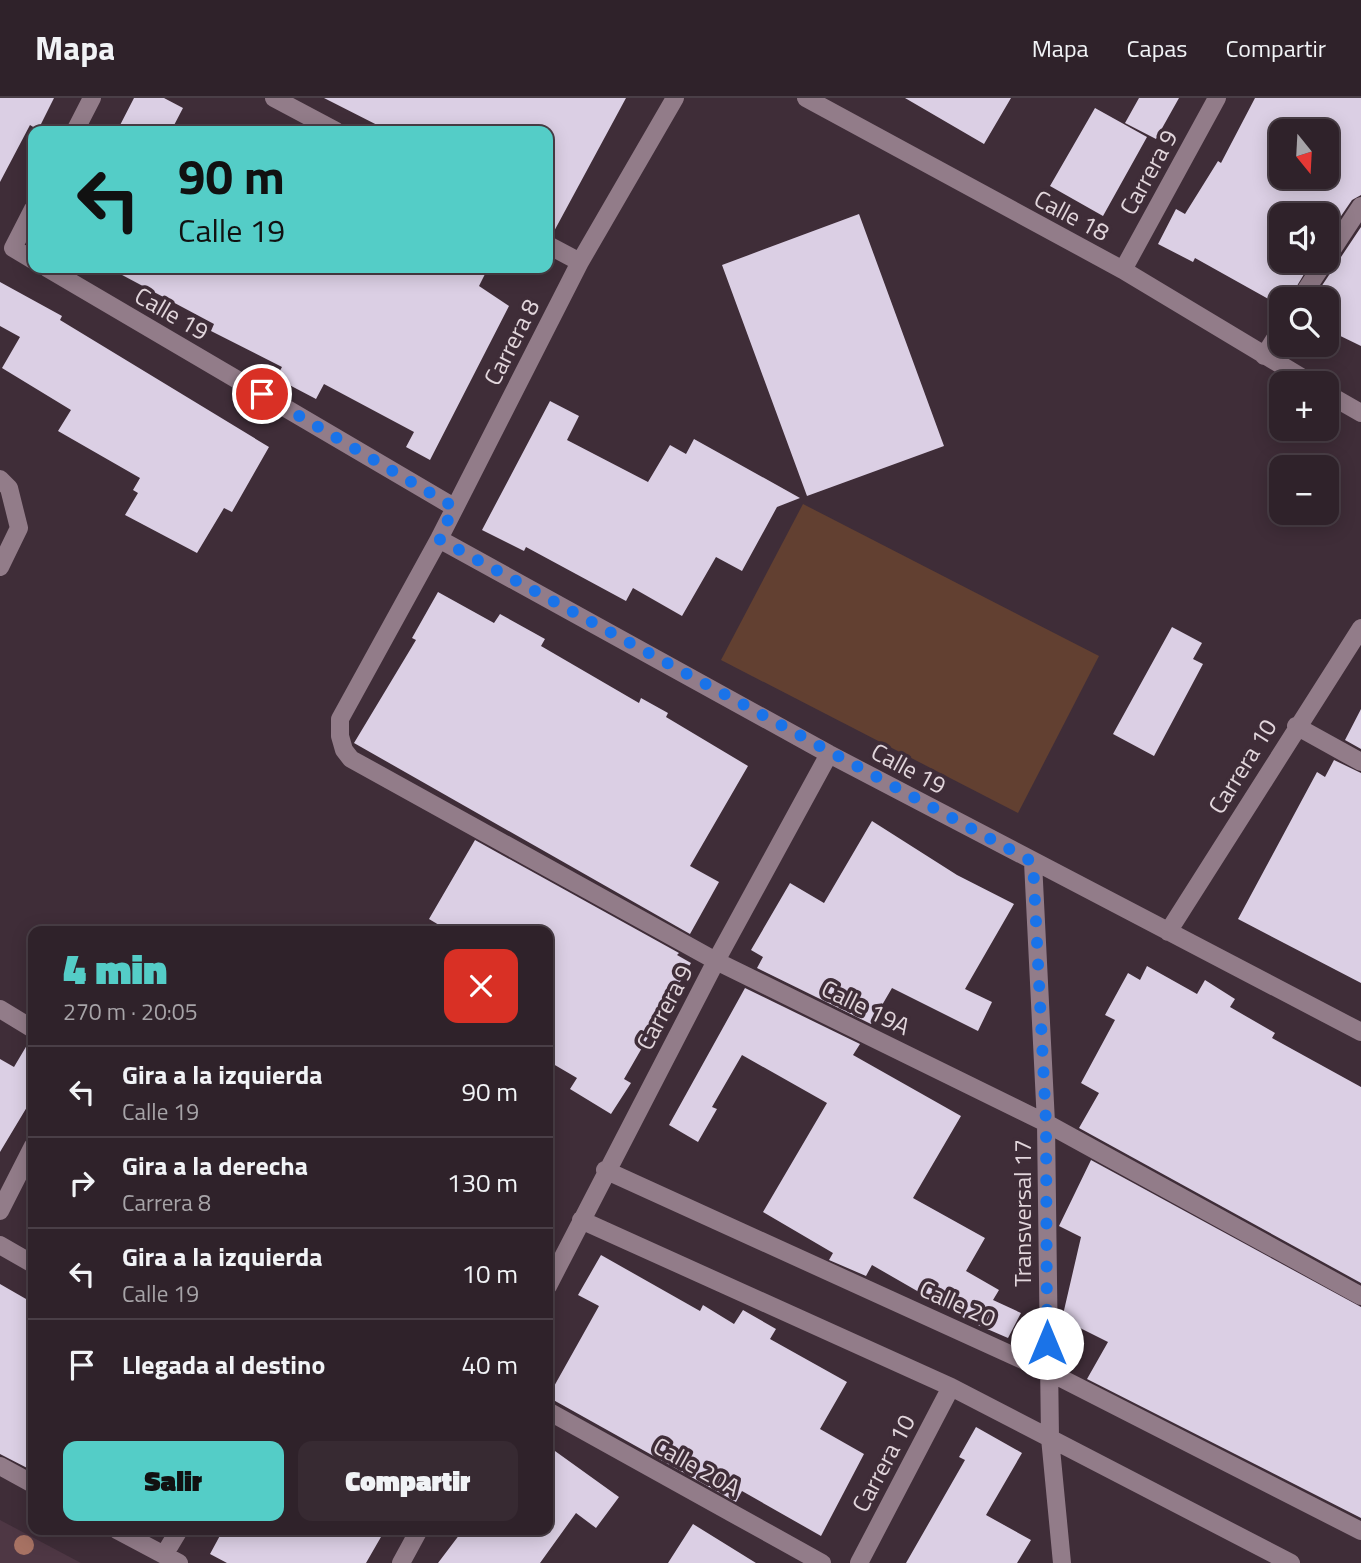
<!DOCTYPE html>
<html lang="es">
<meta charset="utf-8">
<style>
:root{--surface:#2f222a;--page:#372a32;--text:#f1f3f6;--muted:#a7a4a8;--line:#4a3f47;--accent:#54cdc7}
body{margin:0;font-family:"Titillium Web",sans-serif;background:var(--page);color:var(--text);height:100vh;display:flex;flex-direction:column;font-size:26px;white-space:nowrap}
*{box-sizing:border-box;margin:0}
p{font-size:23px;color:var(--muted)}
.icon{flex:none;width:38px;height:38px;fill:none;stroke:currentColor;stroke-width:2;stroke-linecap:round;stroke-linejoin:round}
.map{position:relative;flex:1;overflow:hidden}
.drawer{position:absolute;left:28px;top:828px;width:525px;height:609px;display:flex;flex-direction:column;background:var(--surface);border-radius:14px;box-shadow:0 4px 18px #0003,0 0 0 2px var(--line)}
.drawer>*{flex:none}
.banner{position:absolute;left:28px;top:28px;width:525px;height:147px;border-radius:14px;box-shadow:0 4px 18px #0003,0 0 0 2px var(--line);background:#54cdc7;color:#111;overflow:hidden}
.needle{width:46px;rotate:162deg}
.tools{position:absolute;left:1269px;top:21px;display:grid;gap:14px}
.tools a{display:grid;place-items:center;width:70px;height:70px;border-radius:14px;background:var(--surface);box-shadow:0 4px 18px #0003,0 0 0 2px var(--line);font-size:35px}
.pin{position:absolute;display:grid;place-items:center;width:60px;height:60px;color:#fff;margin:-30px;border:4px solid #fff;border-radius:50%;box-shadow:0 2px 7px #0007}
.me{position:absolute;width:77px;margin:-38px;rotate:0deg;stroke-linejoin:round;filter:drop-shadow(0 0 5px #0008)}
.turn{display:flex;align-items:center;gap:24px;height:147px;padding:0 35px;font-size:32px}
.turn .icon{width:91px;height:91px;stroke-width:2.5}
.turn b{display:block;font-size:49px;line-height:60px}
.round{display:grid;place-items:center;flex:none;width:74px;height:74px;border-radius:14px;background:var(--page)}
.summary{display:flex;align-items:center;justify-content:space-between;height:119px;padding:0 35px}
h1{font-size:42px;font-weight:800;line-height:52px;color:var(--accent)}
.primary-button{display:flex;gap:14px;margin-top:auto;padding:14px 35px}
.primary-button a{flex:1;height:80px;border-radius:14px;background:var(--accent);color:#111;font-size:28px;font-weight:800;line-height:80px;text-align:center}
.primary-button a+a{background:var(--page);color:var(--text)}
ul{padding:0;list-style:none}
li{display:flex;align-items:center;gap:21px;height:91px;padding:0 35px;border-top:2px solid var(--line)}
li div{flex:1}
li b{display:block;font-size:26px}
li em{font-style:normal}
header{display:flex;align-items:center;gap:42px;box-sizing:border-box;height:98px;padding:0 35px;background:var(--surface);border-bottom:2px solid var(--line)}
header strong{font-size:33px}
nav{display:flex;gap:38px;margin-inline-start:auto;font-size:24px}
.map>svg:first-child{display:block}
.built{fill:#4e3744}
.green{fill:#624031}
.building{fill:#dbcfe4;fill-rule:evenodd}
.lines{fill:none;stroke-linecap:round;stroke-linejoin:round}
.minor{stroke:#927c89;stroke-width:18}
.tree{fill:#a77263}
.route{stroke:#1a73e8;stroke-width:12;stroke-dasharray:0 21.6}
.labels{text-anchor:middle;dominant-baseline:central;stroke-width:7;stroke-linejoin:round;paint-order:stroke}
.street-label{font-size:24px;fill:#e2d6dc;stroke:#3f2d38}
</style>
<header>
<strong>Mapa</strong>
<nav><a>Mapa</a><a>Capas</a><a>Compartir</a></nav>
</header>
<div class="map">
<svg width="1361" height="1465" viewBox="0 0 1361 1465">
<rect width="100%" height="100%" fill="#3f2d38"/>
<path class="built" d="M0 1422 81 1465H0Z"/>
<path class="green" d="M803 406 1099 558 1018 715 721 562Z"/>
<path class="building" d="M0 0H54L38 32 30 27 0 84Z
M134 0H164L183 10 171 33H117Z
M324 0H626L552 137 548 136V33H389Z
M905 0H1011L984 46Z
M1139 0H1179L1156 41 1125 25Z
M1255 0H1361V97L1352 102 1326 140V117H1281V163H1312L1289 201H1281V208L1195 160 1193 164 1158 146 1176 111 1185 116 1218 63 1221 65ZM1281 33H1326V79H1281Z
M1095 10 1147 39 1103 118 1050 88Z
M859 116 944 348 807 398 722 167Z
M1361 129V248L1326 231V201H1313Z
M109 170H488L479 188 509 208 430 362 406 349 414 334 324 286 316 301 276 280 282 269 211 233 214 226Z
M0 184 62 218 60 222 269 349 232 414 224 410 197 455 125 417 138 395 133 392 140 380 58 333 71 312 2 270 20 239 0 228Z
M550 303 579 318 567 342 648 384 670 347 686 356 694 341 800 400 777 409 742 473 716 459 682 518 633 490 626 503 526 449 524 453 482 432Z
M438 494 494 525 500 516 545 541 541 548 639 605 641 600 668 615 666 619 748 668 690 768 719 784 690 836 354 645 416 542 412 540Z
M1172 529 1202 545 1193 561 1203 566 1154 658 1113 636Z
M1361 611V651L1345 642Z
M1334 662 1361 675V885L1238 821 1317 674 1325 679Z
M872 723 957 777 1014 806 965 891 992 904 978 933 892 890 871 926 757 870 763 859 751 852 790 785 824 805Z
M475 742 679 855 677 857 691 865 624 981 631 985 611 1016 570 991 577 980 548 963V833H449L429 821Z
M1147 868 1197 896 1205 882 1235 901 1230 909 1275 935 1272 940 1361 989V1185L1079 1030 1099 995 1081 985 1115 922 1105 917 1128 875 1140 882Z
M745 890 860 946 853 957 961 1018 913 1100 985 1140 966 1173 999 1192 993 1202 1021 1215 1008 1240 971 1224 872 1167 866 1178 829 1162 833 1155 763 1114 827 1005 742 957 712 1009 717 1011 698 1044 669 1027Z
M30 942H33V999L0 1054V961L14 969Z
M1091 1062 1361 1209V1420L1087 1281 1108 1244 1062 1221 1081 1139 1059 1128Z
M601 1157 700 1213 703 1207 734 1226 743 1212 776 1231 770 1241 847 1284 820 1331 864 1356 821 1438 742 1393 736 1404 548 1299 599 1208 578 1197Z
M0 1186 33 1205V1373L0 1356Z
M976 1329 1022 1355 986 1417 1031 1442 1017 1465H906L965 1362 959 1359Z
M548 1348 619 1399 596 1430 576 1415 540 1465H438L463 1432H548Z
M693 1426 756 1465H668Z
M223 1432H385L366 1465H227L210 1456Z"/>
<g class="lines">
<path class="minor" d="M274 0 336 33
M675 0 580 164 439 441 340 621V638L344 652 351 661 716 863 1046 1025 1361 1198
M806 0 1123 172 1311 285
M75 33 92 0
M33 111 13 150 33 162
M548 147 580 164
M1326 161 1361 108
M47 170 454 409
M1123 172 1217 0
M1300 201 1325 163
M1264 258 1281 231
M1326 295 1361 315
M0 381 9 390 19 430 0 469
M439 441 829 656 1361 934
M1296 628 1361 664
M1033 764 1046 1025 1050 1340 1062 1465
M1168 834 1361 530
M0 911 33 931
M605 1072 1047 1273 1361 1433
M0 1113 33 1048
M581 1122 951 1289 1291 1465
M0 1147 33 1166
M548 1188 716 863 829 656
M548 1313 822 1465
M0 1368 33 1386
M117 1432 179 1465
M164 1457 179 1432
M401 1465 419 1432
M859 1465 951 1289"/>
</g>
<circle class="tree" cx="24" cy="1447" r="10"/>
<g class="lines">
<path class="route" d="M262 296 454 409 439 441 1033 764 1046 1025 1047 1245"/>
</g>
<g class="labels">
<g class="street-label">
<text transform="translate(1148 74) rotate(-61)">Carrera 9</text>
<text transform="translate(1072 117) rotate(28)">Calle 18</text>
<text transform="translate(172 215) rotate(30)">Calle 19</text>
<text transform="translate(511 244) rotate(-63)">Carrera 8</text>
<text transform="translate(1242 668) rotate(-58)">Carrera 10</text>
<text transform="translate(909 670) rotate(28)">Calle 19</text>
<text transform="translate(664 909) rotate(-62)">Carrera 9</text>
<text transform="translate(866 909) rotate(26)">Calle 19A</text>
<text transform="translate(1022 1115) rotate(-90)">Transversal 17</text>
<text transform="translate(958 1205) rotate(24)">Calle 20</text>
<text transform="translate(883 1365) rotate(-62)">Carrera 10</text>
<text transform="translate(697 1368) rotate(29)">Calle 20A</text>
</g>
</g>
</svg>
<div class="tools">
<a><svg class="needle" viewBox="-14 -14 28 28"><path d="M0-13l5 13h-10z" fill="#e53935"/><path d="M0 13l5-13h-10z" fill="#a7a4a8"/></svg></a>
<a><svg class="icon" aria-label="sound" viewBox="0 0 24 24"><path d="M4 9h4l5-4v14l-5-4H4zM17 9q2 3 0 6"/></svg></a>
<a><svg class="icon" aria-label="search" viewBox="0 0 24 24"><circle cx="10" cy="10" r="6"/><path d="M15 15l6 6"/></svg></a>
<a>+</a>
<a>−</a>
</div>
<div class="pin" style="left:262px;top:296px;background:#d93025"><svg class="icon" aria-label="arrive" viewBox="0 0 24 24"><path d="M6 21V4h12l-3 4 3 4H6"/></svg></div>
<svg class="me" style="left:1047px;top:1245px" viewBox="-20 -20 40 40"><circle r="19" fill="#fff"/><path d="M0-13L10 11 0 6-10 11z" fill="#1a73e8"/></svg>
<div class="banner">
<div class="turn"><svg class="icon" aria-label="left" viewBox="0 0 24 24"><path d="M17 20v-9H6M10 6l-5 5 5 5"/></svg><div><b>90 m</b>Calle 19</div></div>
</div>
<section class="drawer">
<div class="summary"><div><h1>4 min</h1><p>270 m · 20:05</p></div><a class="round" style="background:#d93025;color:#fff"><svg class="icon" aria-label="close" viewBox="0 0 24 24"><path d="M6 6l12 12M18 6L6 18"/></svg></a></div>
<ul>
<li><svg class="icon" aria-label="left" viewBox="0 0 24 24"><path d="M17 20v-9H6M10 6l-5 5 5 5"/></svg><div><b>Gira a la izquierda</b><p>Calle 19</p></div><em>90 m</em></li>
<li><svg class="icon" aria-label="right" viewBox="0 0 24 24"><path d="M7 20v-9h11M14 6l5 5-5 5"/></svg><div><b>Gira a la derecha</b><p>Carrera 8</p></div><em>130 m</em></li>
<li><svg class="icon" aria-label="left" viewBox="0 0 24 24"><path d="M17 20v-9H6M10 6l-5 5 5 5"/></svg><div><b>Gira a la izquierda</b><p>Calle 19</p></div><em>10 m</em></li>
<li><svg class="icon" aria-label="arrive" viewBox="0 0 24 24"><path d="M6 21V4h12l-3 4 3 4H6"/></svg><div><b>Llegada al destino</b></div><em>40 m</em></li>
</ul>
<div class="primary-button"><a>Salir</a><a>Compartir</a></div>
</section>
</div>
